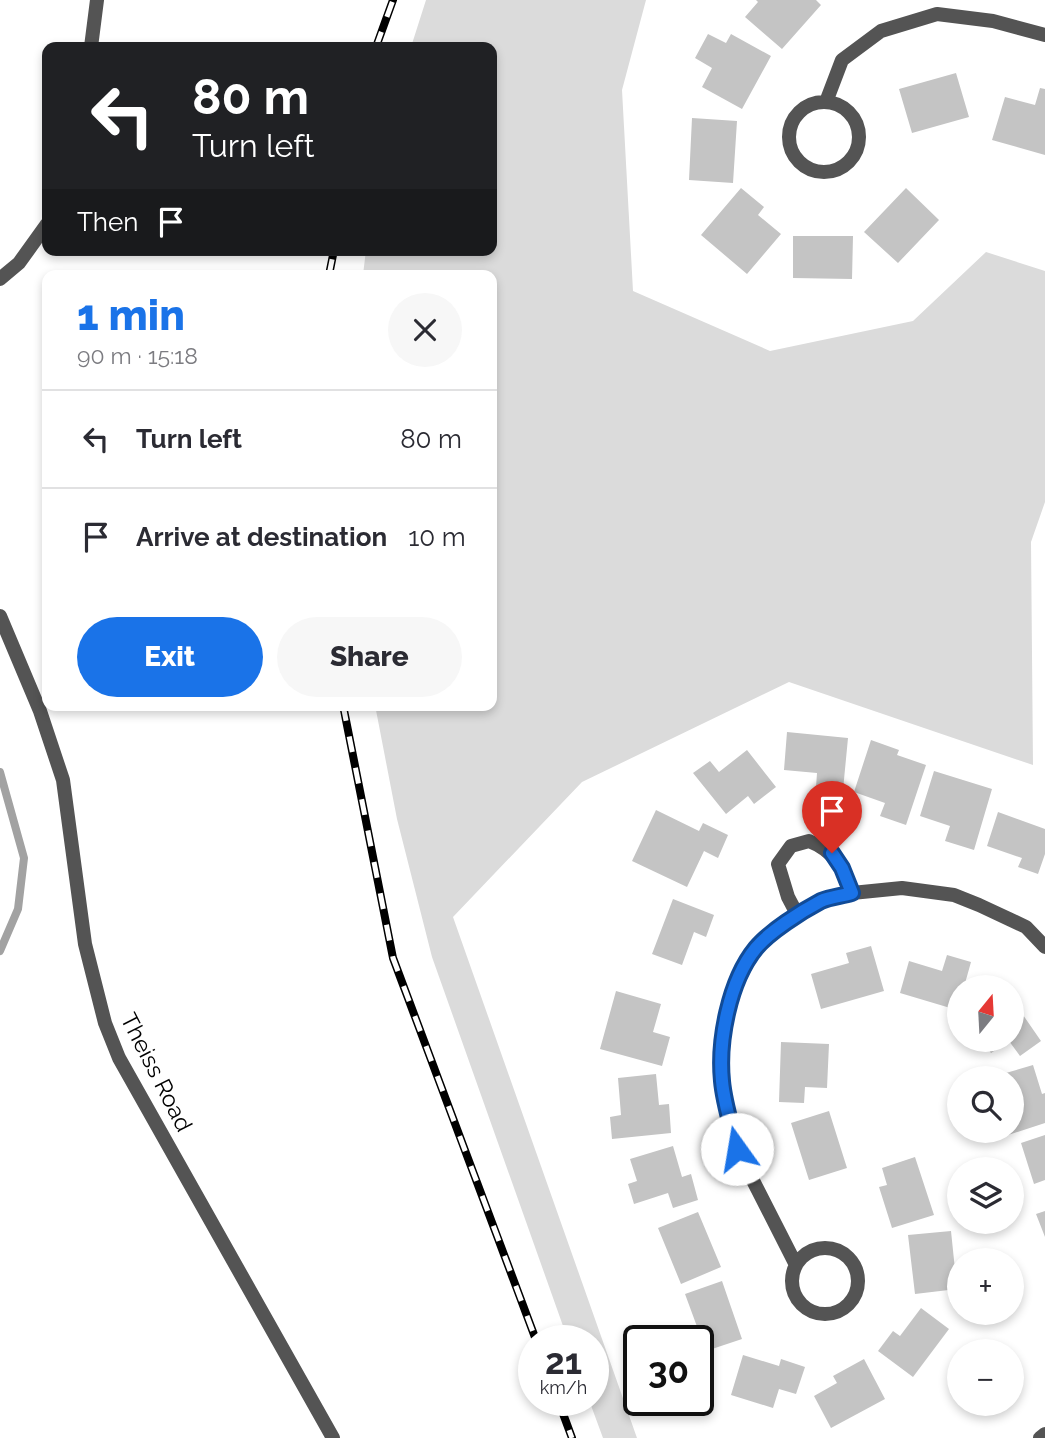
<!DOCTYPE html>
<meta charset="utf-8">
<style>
:root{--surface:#fff;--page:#f7f7f7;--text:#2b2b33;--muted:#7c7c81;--line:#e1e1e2;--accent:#1a73e8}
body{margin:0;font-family:Raleway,sans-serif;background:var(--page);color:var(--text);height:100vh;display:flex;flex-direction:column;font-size:26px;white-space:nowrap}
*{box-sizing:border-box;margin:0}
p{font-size:23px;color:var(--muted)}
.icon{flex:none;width:38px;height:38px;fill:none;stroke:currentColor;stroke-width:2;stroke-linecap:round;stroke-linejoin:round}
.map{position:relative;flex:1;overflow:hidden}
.panel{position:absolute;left:42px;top:270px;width:455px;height:441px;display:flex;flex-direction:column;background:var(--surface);border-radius:14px;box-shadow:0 4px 10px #0003}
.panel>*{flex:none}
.guide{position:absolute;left:42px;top:42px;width:455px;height:214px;border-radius:14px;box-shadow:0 4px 10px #0003;background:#202124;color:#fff;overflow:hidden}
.needle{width:46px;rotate:18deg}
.tools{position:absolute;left:947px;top:975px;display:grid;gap:14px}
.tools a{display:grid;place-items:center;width:77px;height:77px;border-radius:50%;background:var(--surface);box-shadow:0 4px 10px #0003;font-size:35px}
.speed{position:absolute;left:518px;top:1325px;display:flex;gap:14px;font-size:35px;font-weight:700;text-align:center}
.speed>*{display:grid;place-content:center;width:91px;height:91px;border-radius:50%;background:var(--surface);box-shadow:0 4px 10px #0003;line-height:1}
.speed small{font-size:18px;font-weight:400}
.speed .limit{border:4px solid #111;border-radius:10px;background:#fff;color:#111}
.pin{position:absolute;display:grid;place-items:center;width:60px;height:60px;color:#fff;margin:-72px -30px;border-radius:50% 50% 50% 0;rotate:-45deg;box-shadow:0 0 7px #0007}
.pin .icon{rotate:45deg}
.me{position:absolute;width:77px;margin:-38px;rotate:347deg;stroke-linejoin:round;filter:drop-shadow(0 0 5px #0008)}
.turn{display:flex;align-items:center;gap:24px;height:147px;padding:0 35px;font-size:32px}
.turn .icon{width:91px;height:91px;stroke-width:2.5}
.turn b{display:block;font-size:49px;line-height:60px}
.then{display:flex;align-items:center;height:66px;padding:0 35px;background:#0003;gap:14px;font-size:26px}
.round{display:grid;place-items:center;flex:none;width:74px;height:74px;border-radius:37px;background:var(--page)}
.headline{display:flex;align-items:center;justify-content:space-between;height:119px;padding:0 35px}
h1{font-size:42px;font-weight:800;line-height:52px;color:var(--accent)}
.action{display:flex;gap:14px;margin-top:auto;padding:14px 35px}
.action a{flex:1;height:80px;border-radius:42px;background:var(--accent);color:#fff;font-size:28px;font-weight:800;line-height:80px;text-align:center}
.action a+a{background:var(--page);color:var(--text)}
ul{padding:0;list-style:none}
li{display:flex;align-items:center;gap:21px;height:98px;padding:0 35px;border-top:2px solid var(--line)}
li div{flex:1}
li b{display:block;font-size:26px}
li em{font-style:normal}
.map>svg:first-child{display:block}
.green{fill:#dbdbdb}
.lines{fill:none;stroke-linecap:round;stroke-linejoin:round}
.stream{stroke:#a2a2a2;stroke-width:8}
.building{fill:#c4c4c4}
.minor{stroke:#545454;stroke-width:14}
.tertiary{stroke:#545454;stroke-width:14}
.rail-casing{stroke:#000;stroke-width:8}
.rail{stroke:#fff;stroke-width:5;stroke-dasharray:16;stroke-linecap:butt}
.route-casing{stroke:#114b97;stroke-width:18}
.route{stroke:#1a73e8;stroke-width:12}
.labels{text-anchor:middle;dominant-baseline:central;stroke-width:5;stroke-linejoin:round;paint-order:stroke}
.street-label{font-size:23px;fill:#000;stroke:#fff}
</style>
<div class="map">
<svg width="1045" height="1438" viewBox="0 0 1045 1438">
<rect width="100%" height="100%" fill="#fff"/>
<path class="green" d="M426 0H646L622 90 633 291 770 351 913 321 986 252 1045 271V502L1031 542 1033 765 789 682 582 782 453 917 637 1438H603L589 1400H593V1340H568L432 957 397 819 375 705H492V275H363L366 250H492V47H411Z"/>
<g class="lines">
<path class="stream" d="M0 772 24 858 18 909 0 951"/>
</g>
<path class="building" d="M756 0H816L821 5 782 49 745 17 758 2Z
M708 34 726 43 731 34 771 56 742 109 702 87 712 68 695 58Z
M956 73 969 117 912 133 899 89Z
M1040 88 1045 89V155L992 140 1005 97 1035 105Z
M692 118 737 121 733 183 689 180Z
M741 188 764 207 758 215 781 234 747 274 701 235Z
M906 188 939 220 898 263 864 232Z
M793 236H853L852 279 793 278Z
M787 732 848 738 843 790 816 787 817 773 784 770Z
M871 740 899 750 897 755 926 765 906 825 880 816 885 803 854 792Z
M747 750 776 787 754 804 748 796 726 814 693 773 710 761 719 772Z
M934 771 992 789 974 850 945 841 950 826 920 816Z
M656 810 699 831 703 823 728 835 718 858 704 851 687 887 632 861Z
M998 812 1045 829V854L1038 874 1018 867 1022 858 987 846Z
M673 899 714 915 706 937 694 932 682 965 652 954Z
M871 946 884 991 821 1009 811 974 849 963 846 953Z
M947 955 971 962 964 987H959L957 1010 900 993 909 961 942 971Z
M616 991 661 1004 653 1032 670 1037 662 1066 600 1049Z
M1012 999 1041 1041 1020 1056 1009 1041 991 1053 982 1040H1012Z
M781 1042 829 1044 827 1088 805 1087 804 1103 779 1102Z
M1033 1065 1042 1094 1045 1093V1123L1008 1135 1007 1130H1012V1078L992 1077Z
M656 1074 659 1105 669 1104 671 1133 612 1139 610 1117 621 1115 618 1078Z
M829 1111 847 1168 809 1180 791 1123Z
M1045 1135V1180L1034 1184 1021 1143Z
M673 1146 682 1177 691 1174 698 1200 673 1208 668 1193 634 1204 628 1184 637 1181 630 1159Z
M915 1157 934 1215 892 1228 879 1187 887 1185 882 1168Z
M1045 1211V1237L1036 1214Z
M698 1212 721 1267 681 1284 658 1228Z
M951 1231 957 1289 915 1294 908 1235Z
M722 1281 742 1339 706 1351 685 1294Z
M921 1308 949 1329 913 1377 878 1351 893 1331 900 1336Z
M743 1355 779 1366 781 1359 805 1367 796 1394 779 1389 773 1408 731 1395Z
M864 1359 885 1399 831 1428 814 1396 837 1383 833 1376Z"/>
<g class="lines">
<path class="minor" d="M91 47 97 0
M826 102 842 60 881 31 937 14 993 21 1045 35
M789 137a35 35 0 1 1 70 0a35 35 0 1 1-70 0Z
M0 279 19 263 47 224
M798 916 788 897 778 864 791 846 809 841C835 851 842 868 852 893
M792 1281a33 33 0 1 1 66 0a33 33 0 1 1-66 0Z
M795 1263 737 1149 722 1082V1036L729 1005 738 980 755 949 774 931 822 901 852 893 902 888 954 895 979 905 1026 927 1045 947"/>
<path class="tertiary" d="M0 616 40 711 63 780 85 944 105 1023 119 1058 333 1438
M1040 1438 1045 1434"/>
<defs>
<path id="rail" d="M376 47 393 0
M329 275 334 250
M343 705 393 958 536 1340
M558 1400 572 1438"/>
</defs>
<use href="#rail" class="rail-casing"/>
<use href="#rail" class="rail"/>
</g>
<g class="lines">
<defs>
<path id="route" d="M737 1149C732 1127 724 1104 722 1081 718 1041 729 981 756 948 769 932 802 911 821 901 830 897 842 896 852 893L842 868 832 853"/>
</defs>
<use href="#route" class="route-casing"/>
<use href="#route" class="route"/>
</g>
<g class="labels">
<g class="street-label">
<text transform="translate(157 1072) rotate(63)">Theiss Road</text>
</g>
</g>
</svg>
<div class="tools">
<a><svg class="needle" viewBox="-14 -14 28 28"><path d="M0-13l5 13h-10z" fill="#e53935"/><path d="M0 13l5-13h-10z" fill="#7c7c81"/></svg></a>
<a><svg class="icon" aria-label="search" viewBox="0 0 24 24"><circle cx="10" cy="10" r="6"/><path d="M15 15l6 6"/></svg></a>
<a><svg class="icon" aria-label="layers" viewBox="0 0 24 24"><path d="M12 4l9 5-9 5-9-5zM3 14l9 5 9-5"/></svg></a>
<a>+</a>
<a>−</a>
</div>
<div class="speed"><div>21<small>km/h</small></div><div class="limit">30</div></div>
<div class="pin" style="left:832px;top:853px;background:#d93025"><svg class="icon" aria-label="arrive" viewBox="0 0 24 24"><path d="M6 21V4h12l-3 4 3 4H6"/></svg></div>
<svg class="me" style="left:737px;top:1149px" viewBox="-20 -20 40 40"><circle r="19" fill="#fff"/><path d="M0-13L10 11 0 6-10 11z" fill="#1a73e8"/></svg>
<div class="guide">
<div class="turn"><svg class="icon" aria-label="left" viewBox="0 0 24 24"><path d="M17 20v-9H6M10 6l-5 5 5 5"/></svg><div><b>80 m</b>Turn left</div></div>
<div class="then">Then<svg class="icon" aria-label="arrive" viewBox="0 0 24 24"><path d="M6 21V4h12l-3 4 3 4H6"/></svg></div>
</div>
<section class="panel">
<div class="headline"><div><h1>1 min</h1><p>90 m · 15:18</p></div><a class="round"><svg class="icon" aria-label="close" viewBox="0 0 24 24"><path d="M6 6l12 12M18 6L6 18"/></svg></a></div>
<ul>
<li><svg class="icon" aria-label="left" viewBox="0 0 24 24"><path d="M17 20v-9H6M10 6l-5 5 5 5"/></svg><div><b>Turn left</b></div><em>80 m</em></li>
<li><svg class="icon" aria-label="arrive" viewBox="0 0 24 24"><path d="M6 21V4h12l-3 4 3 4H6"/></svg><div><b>Arrive at destination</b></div><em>10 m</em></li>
</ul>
<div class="action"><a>Exit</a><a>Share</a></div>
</section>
</div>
